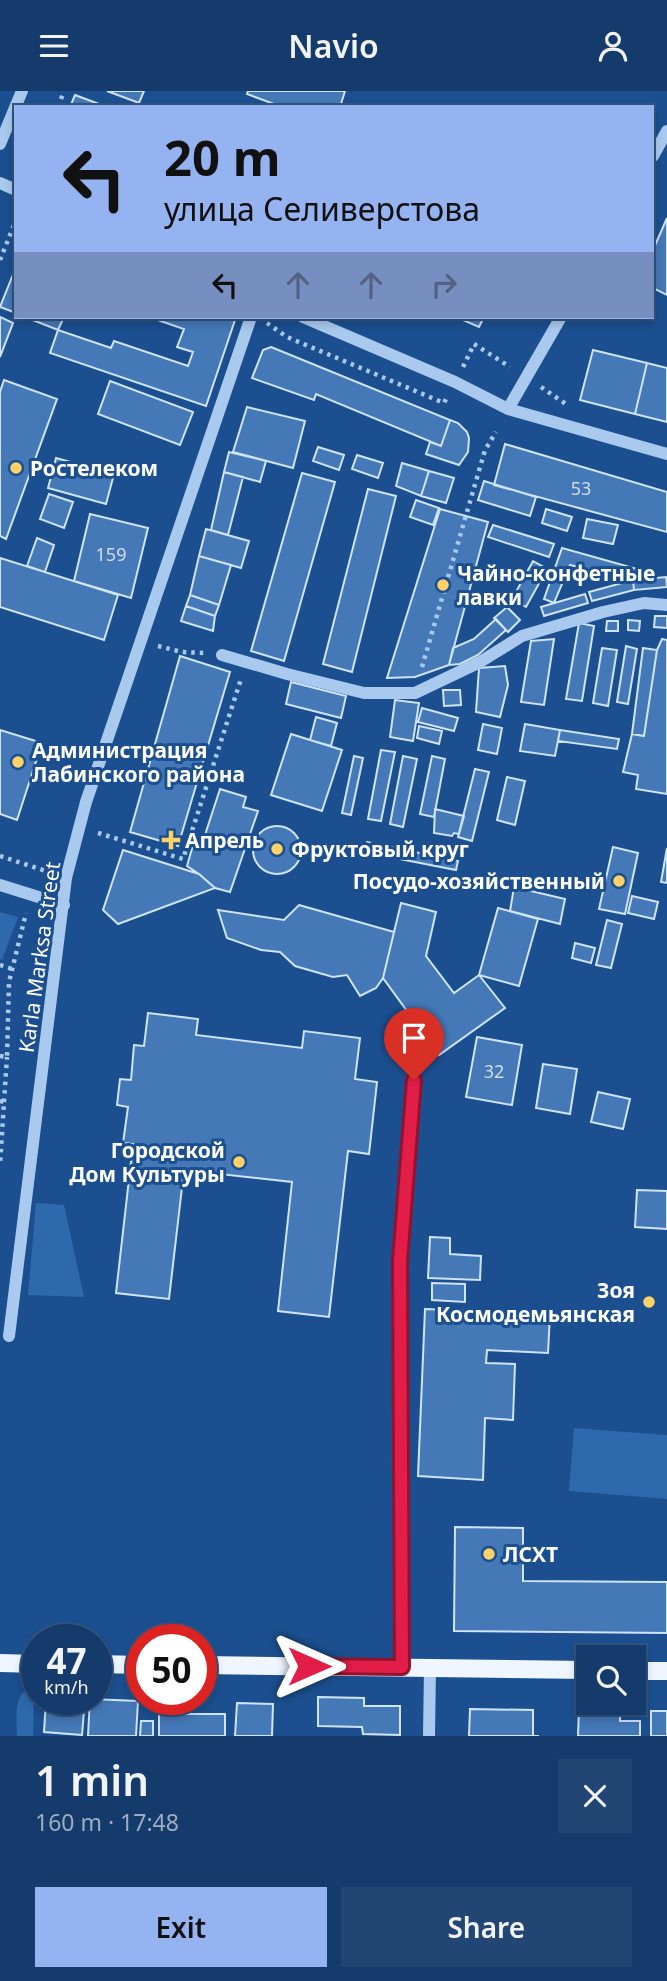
<!DOCTYPE html>
<meta charset="utf-8">
<style>
:root{--surface:#143b6b;--page:#214673;--text:#f1f3f6;--muted:#9dadc1;--line:#33557e;--accent:#95b2f1}
body{margin:0;font-family:"Noto Sans",sans-serif;background:var(--page);color:var(--text);height:100vh;display:flex;flex-direction:column;font-size:26px;white-space:nowrap}
*{box-sizing:border-box;margin:0}
p{font-size:23px;color:var(--muted)}
.icon{flex:none;width:38px;height:38px;fill:none;stroke:currentColor;stroke-width:2;stroke-linecap:round;stroke-linejoin:round}
.map{position:relative;height:1645px;overflow:hidden}
.sheet{display:flex;flex-direction:column;background:var(--surface);flex:1}
.sheet>*{flex:none}
.hud{position:absolute;left:14px;top:14px;width:640px;height:214px;border-radius:0px;box-shadow:0 4px 10px #0003,0 0 0 2px var(--line);background:#95b2f1;color:#111;overflow:hidden}
.fabs{position:absolute;left:576px;top:1554px;display:grid;gap:14px}
.fabs a{display:grid;place-items:center;width:70px;height:70px;border-radius:0px;background:var(--surface);box-shadow:0 4px 10px #0003,0 0 0 2px var(--line);font-size:35px}
.speed{position:absolute;left:21px;top:1533px;display:flex;gap:14px;font-size:35px;font-weight:700;text-align:center}
.speed>*{display:grid;place-content:center;width:91px;height:91px;border-radius:50%;background:var(--surface);box-shadow:0 4px 10px #0003,0 0 0 2px var(--line);line-height:1}
.speed small{font-size:18px;font-weight:400}
.speed .limit{border:10px solid #d22;background:#fff;color:#111}
.pin{position:absolute;display:grid;place-items:center;width:60px;height:60px;color:#fff;margin:-72px -30px;border-radius:50% 50% 50% 0;rotate:-45deg;box-shadow:0 0 7px #0007}
.pin .icon{rotate:45deg}
.me{position:absolute;width:77px;margin:-38px;rotate:90deg;stroke-linejoin:round;filter:drop-shadow(0 0 5px #0008)}
.turn{display:flex;align-items:center;gap:24px;height:147px;padding:0 35px;font-size:32px}
.turn .icon{width:91px;height:91px;stroke-width:2.5}
.turn b{display:block;font-size:49px;line-height:60px}
.lanes{display:flex;align-items:center;height:66px;padding:0 35px;background:#0003;justify-content:center;gap:35px;direction:ltr}
.lanes .off{opacity:.35}
.round{display:grid;place-items:center;flex:none;width:74px;height:74px;border-radius:0px;background:var(--page)}
.headline{display:flex;align-items:center;justify-content:space-between;height:119px;padding:0 35px}
h1{font-size:42px;font-weight:600;line-height:52px}
.action{display:flex;gap:14px;margin-top:auto;padding:14px 35px}
.action a{flex:1;height:80px;border-radius:0px;background:var(--accent);color:#111;font-size:28px;font-weight:600;line-height:80px;text-align:center}
.action a+a{background:var(--page);color:var(--text)}
header{display:flex;justify-content:space-between;align-items:center;height:91px;padding:0 35px;background:var(--surface);font-size:32px;font-weight:600}
.map>svg:first-child{display:block}
.green{fill:#2e69ad}
.building{fill:#4478b7;stroke:#cfe3fa;stroke-width:2}
.lines{fill:none;stroke-linecap:round;stroke-linejoin:round}
.path{stroke:#a9c9ee;stroke-width:4.5;stroke-dasharray:3.5 5;stroke-linecap:butt}
.minor{stroke:#a9c9ee;stroke-width:12}
.major{stroke:#f0f6ff;stroke-width:18}
.route-casing{stroke:#92132f;stroke-width:18}
.route{stroke:#e11d48;stroke-width:12}
.poi-dot{fill:#ffd166;stroke:#1b4f8f;stroke-width:2.5}
.labels{text-anchor:middle;dominant-baseline:central;stroke-width:6;stroke-linejoin:round;paint-order:stroke}
.number-label{font-size:18px;fill:#d0dded}
.poi-label{font-size:21px;font-weight:bold;fill:#fff;stroke:#1b4f8f;text-anchor:start}
.street-label{font-size:21px;fill:#fff;stroke:#1b4f8f}
</style>
<header><svg class="icon" aria-label="menu" viewBox="0 0 24 24"><path d="M4 6h16M4 12h16M4 18h16"/></svg>Navio<svg class="icon" aria-label="person" viewBox="0 0 24 24"><circle cx="12" cy="8" r="4"/><path d="M4 21q1-7 8-7t8 7"/></svg></header>
<div class="map">
<svg width="667" height="1645" viewBox="0 0 667 1645">
<rect width="100%" height="100%" fill="#1b4f8f"/>
<path class="green" d="M0 821 18 826 2 869 0 868Z
M36 1112 64 1114 84 1206 28 1204Z
M574 1337 667 1344V1408L569 1400Z
M34 1595 33 1645H17C17 1626 12 1602 34 1595Z"/>
<path class="building" d="M107 0H144L139 12Z
M248 0H345L340 16H282L247 3Z
M75 4 107 16H70Z
M667 127V204L653 197V159Z
M16 176V222L0 216Z
M0 226 13 232 0 266Z
M25 226H64L58 239Z
M149 226H236L206 315 50 262 58 239 111 257 114 250 188 275 193 261 177 256 184 238Z
M456 226H484L479 236Z
M271 256 450 329 441 355 316 303 314 309 252 287 263 259Z
M593 259 647 272 635 323 580 309Z
M647 272 667 277V331L635 323Z
M4 289 57 308 6 448 0 445V301Z
M110 290 193 321 180 354 98 323Z
M247 316 305 330 293 377 233 361Z
M450 329 458 332 467 341 469 347 468 361 459 374 426 363 430 351 441 355Z
M505 353 667 401V441L494 394Z
M318 356 344 364 339 379 313 370Z
M229 361 266 370 260 391 224 381Z
M357 364 383 372 378 387 352 378Z
M56 367 114 383 106 413 48 397Z
M402 372 429 380 421 405 396 395Z
M429 380 454 387 446 412 421 405Z
M224 381 243 386 228 444 211 439Z
M302 382 335 391 284 570 251 560Z
M484 390 536 406 530 425 478 409Z
M368 398 396 405 352 581 323 573Z
M49 403 73 411 64 437 40 428Z
M416 409 439 417 433 434 410 426Z
M440 418 488 431 449 574 415 586 387 587Z
M546 418 572 426 567 440 542 432Z
M90 423 148 437 131 507 74 490Z
M587 428 618 434 613 453 583 447Z
M493 434 554 453 549 466 488 446Z
M206 438 249 450 241 477 199 465Z
M37 447 54 454 45 481 27 475Z
M562 457 655 483 652 487 630 490 570 474 554 512 544 508Z
M199 465 231 474 219 514 190 504Z
M0 467 118 504 104 549 0 516Z
M533 470 547 478 526 516 512 508Z
M666 486 667 496 634 499 633 489Z
M633 489 634 499 592 510 589 501Z
M585 503 588 512 544 525 541 516Z
M190 504 219 514 215 525 186 515Z
M186 515 215 525 213 540 181 530Z
M507 516 520 529 508 541 494 527Z
M655 525H667V537L654 536Z
M496 528 506 539 478 564 460 573 449 574 453 557 474 548Z
M628 529 640 530 639 540 628 539Z
M607 530H618V540H606Z
M579 532 594 535 582 610 566 608Z
M554 548 544 614 521 611 531 550Z
M662 548 667 549V703L636 698 638 684 623 681 632 643 644 645 657 559Z
M626 555 637 558 628 613 617 611Z
M602 557 617 559 608 615 593 612Z
M643 557 657 559 644 645 632 643Z
M180 565 230 581 178 755 130 741Z
M505 575 508 594 500 626 476 621 479 577Z
M291 591 346 605 341 627 286 613Z
M443 599H460L461 614 444 615Z
M395 609 419 612 413 650 390 646Z
M422 617 458 627 454 640 418 631Z
M316 626 337 632 331 655 310 649Z
M483 633 502 637 497 663 478 659Z
M525 633 560 639 555 665 520 660Z
M419 635 442 640 439 653 417 647Z
M0 639 42 652 17 729 0 723Z
M560 639 619 648 617 658 558 650Z
M291 643 342 659 322 720 271 704Z
M381 659 395 661 381 730 368 728Z
M354 665 363 667 351 724 342 722Z
M403 665 417 668 403 736 390 733Z
M432 665 445 668 434 726 420 723Z
M475 678 489 681 472 750 458 746Z
M507 686 525 690 515 734 497 729Z
M220 698 246 706 243 716 258 720 230 801 215 797 199 783 187 775 195 747 203 750Z
M435 718 464 725 459 743 454 742 452 745 434 742Z
M253 759a24 24 0 1 1 48 0a24 24 0 1 1-48 0Z
M367 751 458 770 456 779 364 761Z
M613 756 638 762 625 823 599 818Z
M667 757V792L661 791Z
M123 759 199 783 215 797 118 833 103 819Z
M514 796 565 808 560 833 510 820Z
M632 805 658 811 654 828 628 822Z
M401 812 436 821 426 865 454 902 479 884 505 917 439 964 383 887Z
M299 814 394 841 383 887 376 897 360 905 347 884 333 886 295 875 280 861 261 859 227 847 218 819 284 829Z
M498 817 538 828 519 895 479 884Z
M607 829 622 833 611 877 596 874Z
M575 852 595 857 591 872 572 867Z
M148 922 198 928 196 944 302 957 304 940 360 947 355 988 377 991 369 1063 348 1060 329 1226 278 1220 292 1091 184 1079 169 1208 116 1202 133 1053 123 1052 128 1016 117 1014 120 988 131 989 134 954 144 955Z
M477 946 522 954 512 1014 466 1006Z
M543 973 577 978 570 1023 536 1017Z
M598 1001 630 1008 623 1038 591 1031Z
M637 1099 667 1100V1138L635 1136Z
M430 1146 450 1147V1163L481 1165 480 1189 428 1187Z
M432 1192 465 1193V1211L432 1209Z
M425 1218 550 1223 548 1262 487 1259 486 1272 515 1273 513 1329 485 1327 483 1389 418 1385Z
M455 1436 523 1437V1490L667 1491V1542L454 1540Z
M318 1606 364 1607V1615H400V1644L363 1643 362 1636 318 1635Z
M46 1608H85L82 1644 44 1641Z
M90 1608 138 1610 136 1645H88Z
M237 1612 273 1613 272 1645H235Z
M470 1618 533 1619V1645H539H469Z
M579 1618 620 1620V1630H640V1645H578Z
M651 1620H667V1645H651Z
M159 1623H225V1645H159Z
M141 1630H153V1645H140Z"/>
<g class="lines">
<path class="path" d="M58 16 64 0
M0 169 16 129
M267 232 287 246 444 312 447 306
M463 276 474 253 510 276
M541 296 566 313
M158 555 182 561 204 562
M422 576 485 359 496 341
M98 742 183 768 241 588
M0 765 49 781
M0 874 12 878
M0 965 7 966 9 891 26 822
M0 1010 4 1011 0 1074
M4 1011 7 966"/>
<path class="minor" d="M0 53 22 0
M653 65 667 40
M0 92 16 99
M303 226 455 291 508 318 667 363
M508 318 561 226
M222 564 287 583 364 602H415L480 571 522 545 603 521 644 512 667 514
M0 794 64 814
M9 1245 66 787 86 711 251 226
M402 1576 400 1170 414 989
M429 1645 430 1576"/>
<path class="major" d="M0 1572 37 1573
M96 1573 142 1574
M201 1574 588 1579
M634 1580H667"/>
</g>
<g class="lines">
<defs>
<path id="route" d="M309 1575 402 1576 400 1170 414 989"/>
</defs>
<use href="#route" class="route-casing"/>
<use href="#route" class="route"/>
</g>
<g class="poi-dot">
<circle cx="16" cy="377" r="7"/>
<circle cx="443" cy="494" r="7"/>
<circle cx="18" cy="671" r="7"/>
<path d="M167.5 738.5h7v7h7v7h-7v7h-7v-7h-7v-7h7z"/>
<circle cx="277" cy="758" r="7"/>
<circle cx="619" cy="790" r="7"/>
<circle cx="239" cy="1071" r="7"/>
<circle cx="649" cy="1211" r="7"/>
<circle cx="489" cy="1463" r="7"/>
</g>
<g class="labels">
<g class="number-label">
<text x="581" y="397">53</text>
<text x="111" y="463">159</text>
<text x="494" y="980">32</text>
</g>
<g class="poi-label">
<text x="30" y="377">Ростелеком</text>
<text x="457" y="482">Чайно-конфетные<tspan x="457" dy="24">лавки</tspan></text>
<text x="32" y="659">Администрация<tspan x="32" dy="24">Лабинского района</tspan></text>
<text x="185" y="749">Апрель</text>
<text x="291" y="758">Фруктовый круг</text>
<text x="605" y="790" text-anchor="end">Посудо-хозяйственный</text>
<text x="225" y="1059" text-anchor="end">Городской<tspan x="225" dy="24">Дом Культуры</tspan></text>
<text x="635" y="1199" text-anchor="end">Зоя<tspan x="635" dy="24">Космодемьянская</tspan></text>
<text x="503" y="1463">ЛСХТ</text>
</g>
<g class="street-label">
<text transform="translate(39 866) rotate(-82)">Karla Marksa Street</text>
</g>
</g>
</svg>
<div class="fabs">
<a><svg class="icon" aria-label="search" viewBox="0 0 24 24"><circle cx="10" cy="10" r="6"/><path d="M15 15l6 6"/></svg></a>
</div>
<div class="speed"><div>47<small>km/h</small></div><div class="limit">50</div></div>
<div class="pin" style="left:414px;top:989px;background:#d93025"><svg class="icon" aria-label="arrive" viewBox="0 0 24 24"><path d="M6 21V4h12l-3 4 3 4H6"/></svg></div>
<svg class="me" style="left:309px;top:1575px" viewBox="-20 -20 40 40"><path d="M0-17L14 15 0 8-14 15z" fill="#e11d48" stroke="#fff" stroke-width="4"/></svg>
<div class="hud">
<div class="turn"><svg class="icon" aria-label="left" viewBox="0 0 24 24"><path d="M17 20v-9H6M10 6l-5 5 5 5"/></svg><div><b>20 m</b>улица Селиверстова</div></div>
<div class="lanes"><svg class="icon" aria-label="left" viewBox="0 0 24 24"><path d="M17 20v-9H6M10 6l-5 5 5 5"/></svg><svg class="icon off" aria-label="ahead" viewBox="0 0 24 24"><path d="M12 20V5M6 11l6-6 6 6"/></svg><svg class="icon off" aria-label="ahead" viewBox="0 0 24 24"><path d="M12 20V5M6 11l6-6 6 6"/></svg><svg class="icon off" aria-label="right" viewBox="0 0 24 24"><path d="M7 20v-9h11M14 6l5 5-5 5"/></svg></div>
</div>
</div>
<section class="sheet">
<div class="headline"><div><h1>1 min</h1><p>160 m · 17:48</p></div><a class="round"><svg class="icon" aria-label="close" viewBox="0 0 24 24"><path d="M6 6l12 12M18 6L6 18"/></svg></a></div>
<div class="action"><a>Exit</a><a>Share</a></div>
</section>
